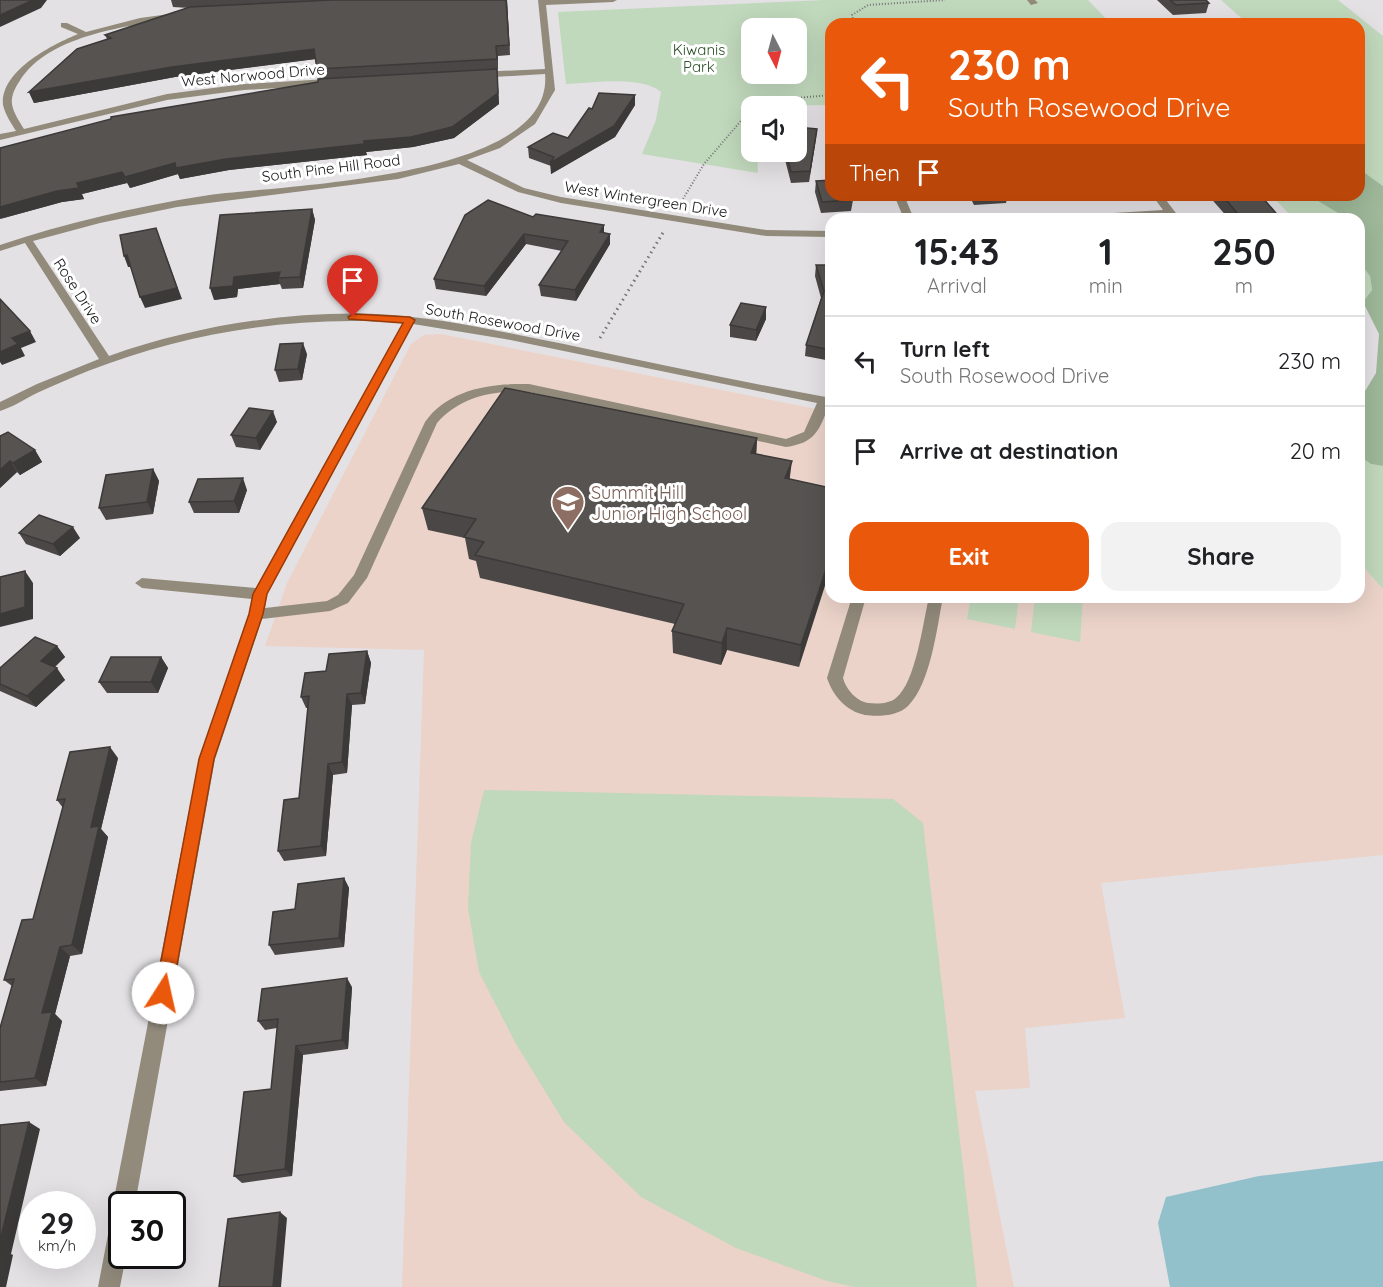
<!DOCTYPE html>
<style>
:root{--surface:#fff;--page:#f2f2f2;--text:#202124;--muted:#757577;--line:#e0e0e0;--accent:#ea580c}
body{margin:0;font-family:Quicksand,sans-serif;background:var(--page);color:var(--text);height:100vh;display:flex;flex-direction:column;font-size:22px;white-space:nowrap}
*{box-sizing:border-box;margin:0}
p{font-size:20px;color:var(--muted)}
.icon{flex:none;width:33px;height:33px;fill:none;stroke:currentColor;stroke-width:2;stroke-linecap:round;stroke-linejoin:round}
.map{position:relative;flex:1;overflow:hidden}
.details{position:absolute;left:825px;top:213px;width:540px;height:390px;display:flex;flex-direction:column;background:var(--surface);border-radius:18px;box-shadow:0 6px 24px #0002}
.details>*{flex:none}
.top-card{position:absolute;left:825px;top:18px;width:540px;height:183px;border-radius:18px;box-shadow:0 6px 24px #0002;background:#ea580c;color:#fff;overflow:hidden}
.needle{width:39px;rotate:174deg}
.tools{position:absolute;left:741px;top:18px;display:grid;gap:12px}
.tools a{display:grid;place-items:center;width:66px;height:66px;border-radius:12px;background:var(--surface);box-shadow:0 6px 24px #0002;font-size:30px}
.speed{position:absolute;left:18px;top:1191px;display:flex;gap:12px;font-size:30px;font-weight:700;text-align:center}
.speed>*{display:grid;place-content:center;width:78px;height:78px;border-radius:50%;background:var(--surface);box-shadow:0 6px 24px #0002;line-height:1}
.speed small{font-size:15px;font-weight:400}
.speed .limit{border:3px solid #111;border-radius:9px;background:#fff;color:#111}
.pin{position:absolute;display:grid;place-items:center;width:51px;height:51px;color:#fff;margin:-62px -26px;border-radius:50% 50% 50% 0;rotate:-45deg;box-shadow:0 0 6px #0007}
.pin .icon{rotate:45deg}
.me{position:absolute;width:66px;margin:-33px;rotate:10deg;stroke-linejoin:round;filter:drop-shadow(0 0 4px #0008)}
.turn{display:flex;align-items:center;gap:21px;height:126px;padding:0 24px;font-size:27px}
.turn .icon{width:78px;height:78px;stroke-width:2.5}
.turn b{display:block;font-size:42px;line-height:51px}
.then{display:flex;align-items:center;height:57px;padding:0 24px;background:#0003;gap:12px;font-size:22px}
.eta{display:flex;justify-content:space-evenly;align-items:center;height:102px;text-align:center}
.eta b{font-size:36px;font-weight:700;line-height:42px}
.action{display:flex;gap:12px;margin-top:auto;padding:12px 24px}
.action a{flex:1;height:69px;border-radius:18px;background:var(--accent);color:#fff;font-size:24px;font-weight:700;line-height:69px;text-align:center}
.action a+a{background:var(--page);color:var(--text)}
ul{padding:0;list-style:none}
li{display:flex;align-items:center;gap:18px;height:90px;padding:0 24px;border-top:2px solid var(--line)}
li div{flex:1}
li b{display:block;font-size:22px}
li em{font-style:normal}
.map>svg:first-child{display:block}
.education{fill:#ebd3c9}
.green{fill:#c0d8bc;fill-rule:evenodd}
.forest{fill:#9eb899}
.water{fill:#92c1cb}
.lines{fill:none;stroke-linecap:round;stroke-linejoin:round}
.path-far1{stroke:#757376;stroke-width:2;stroke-dasharray:1 2;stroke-linecap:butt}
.path{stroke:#757376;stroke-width:3;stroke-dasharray:1.5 4;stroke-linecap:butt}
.minor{fill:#928b7c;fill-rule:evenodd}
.wall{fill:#4a4746}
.shaded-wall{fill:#3c3a39}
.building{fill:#565351;stroke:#3c3a39;stroke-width:1.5}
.route{fill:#ea580c;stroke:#983908;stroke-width:1.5}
.labels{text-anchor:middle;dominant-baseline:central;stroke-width:6;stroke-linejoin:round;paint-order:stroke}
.far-park-label{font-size:15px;fill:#2b5025;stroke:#fff}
.far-street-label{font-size:15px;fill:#151416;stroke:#fff}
.education-label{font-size:18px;fill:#785e54;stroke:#fff;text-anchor:start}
</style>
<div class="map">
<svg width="1383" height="1287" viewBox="0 0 1383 1287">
<rect width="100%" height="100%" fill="#e3e1e4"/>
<path class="education" d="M441 334 831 412V597H1359V562L1383 589V855L1101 883 1125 1018 1025 1028 1030 1088 975 1091 1014 1287H402L424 650 265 646 287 583 411 344 424 335Z"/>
<path class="green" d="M825 0H1088L1111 24H831V105L752 106V152H757L758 173 642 154 656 120 661 92C641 75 591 83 566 84L558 12ZM752 28H796V74H752Z
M1221 0H1338L1383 36V186L1365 173 1359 174V24H1248Z
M1271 195H1308L1348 219H1294Z
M1359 233C1367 243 1365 252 1360 263L1370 276 1372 290 1363 302 1359 294Z
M1359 456 1371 464 1383 466V589L1359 562Z
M971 597H1019L1015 629 967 619Z
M1035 597H1083L1080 642 1031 632Z
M484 790 893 799 923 823 977 1287H855L827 1281 736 1248 641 1197 564 1122 516 1044 479 972 468 908 471 843Z"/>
<path class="forest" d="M1365 173 1383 186V466L1371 464 1359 456V401L1376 373 1379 334 1363 302 1372 290 1370 276 1360 263C1369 244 1359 238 1359 219H1348L1308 195H1359V174Z"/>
<path class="water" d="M1383 1161V1287H1170L1158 1223 1166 1197 1259 1176Z"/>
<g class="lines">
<path class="path-far1" d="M854 24 852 15 868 5 945 0
M754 106 774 100 831 95
M680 204 704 164 752 108"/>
<path class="path" d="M600 338 664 231"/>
<path class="minor" d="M538 0H617L613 2 546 5 555 90 535 124 500 148 467 160 524 188 561 197 766 230 831 231V237L766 236 561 203 518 192 459 164 398 179 177 207 100 223 33 241 109 356C194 326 286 311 376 314 440 317 502 332 564 344 653 363 742 382 831 398V406L829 405C819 431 815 443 786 447L529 392C494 390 461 396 437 423L367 578 348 603 330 611 262 619 215 759 135 1204H122V1256H126L120 1287H98L111 1219 116 1211 113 1204 199 759 249 614 252 599 142 588 135 583 142 578 256 588 403 323C296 315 188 332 88 371 71 378 54 385 37 393 25 399 13 407 0 411V402L37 384 99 359 25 243 0 251V245C66 223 134 207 203 196 274 185 555 181 545 74L477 78 473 75 477 72 545 69ZM413 324 505 339 817 403 804 432 786 439 529 384C491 383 448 389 425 422L354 575 338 595 327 601 265 608 267 594Z
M1027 0H1035L1038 3 1031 5Z
M184 12 188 14 187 16C135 26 49 32 19 82 15 88 11 96 12 104 13 112 19 121 24 129L167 94 244 84 327 79 331 82 327 85 244 90 167 100 0 140V134L16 131C11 123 5 114 3 105 0 70 54 44 78 34L61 27V23H67L86 32 140 18Z
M894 195H904L914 219H904Z
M1152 195H1162L1179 217 1178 219H1170L1167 215 1059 219 1064 216 1163 210Z
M852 597H866L843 678C846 689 856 701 868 703 877 704 889 704 896 698 916 682 923 622 929 597H943C937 627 931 683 908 706 898 716 878 717 865 715 846 711 833 696 827 678Z"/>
</g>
<path class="wall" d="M171 0H507L510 55 498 56V69H497L499 104 454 138 413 147 366 152 367 155 229 170 180 179 178 174 130 188 127 183 82 194 84 199 62 202 0 219 318 82 319 78 315 59 175 77 34 103 29 92 107 39 105 35 189 8 173 7Z
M1157 0H1206L1209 3 1206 13 1173 15Z
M635 95V105L615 137 551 174V166L529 158 528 147 568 138 592 109Z
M817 129 809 182 791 183 783 152H796Z
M816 181 853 200 851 211 821 213 815 192Z
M969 195H1008L1006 203 974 205Z
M1208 195H1265L1266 196 1265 200 1281 219H1229Z
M312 209 315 220 303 288 282 289 280 284 238 289 237 297 214 300Z
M533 217 610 234V244L576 301 541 296 539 285 562 251 526 244 486 296 436 289 434 279Z
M816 265H831V361L805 356 806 345 821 298 815 276Z
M766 307V319L756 341 730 337V325Z
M307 354 302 380 279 382 275 370Z
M277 422 260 450 236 447 231 435Z
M0 436 35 450 42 462 20 475 17 472 0 488Z
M757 438 756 454 790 479 831 488 799 667 727 650 721 665 673 653 672 631 675 624 480 578 476 561 469 559 465 538 428 530 422 508Z
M153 469 159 481 153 514 106 520 99 508Z
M247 490 239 513H194L189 502Z
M19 533 80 538 60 556 26 544Z
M57 646 65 657 54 667 65 680 36 707 0 691V668Z
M367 651 371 663 365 704 352 705 347 773 333 775 326 856 284 861 278 851 299 798 308 708H306L301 697 326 671Z
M161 657 168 668 158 693H107L99 682Z
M118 758 101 829 108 837 82 954 70 956 55 1014 62 1021 46 1086 0 1091V1028L12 986 4 980 33 919 63 808 57 800Z
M344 878 349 888 344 947 275 955 269 945 295 909Z
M352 987 348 1049 303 1055 292 1176 242 1183 234 1176 271 1089 277 1028 265 1030 258 1021Z"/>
<path class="shaded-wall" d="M33 0H47L41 8 0 27V15Z
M506 0H507L510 55 509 45Z
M314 49 316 59 175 77 34 103 29 92 172 67Z
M497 69 499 104 454 138 413 147 366 152 367 155 229 170 180 179 178 174 130 188 125 177 175 163 226 159 364 141Z
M635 95V105L615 137 551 174 550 163Z
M817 129 816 139 809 182 810 171Z
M122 172 127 183 82 194 77 183Z
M79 188 84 199 62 202 0 219V207L57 191Z
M312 209 315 220 303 288 300 277Z
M604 225V235L600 232Z
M156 228 182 299 145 308 140 297Z
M524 234 526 244 486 296 484 286Z
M610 234V244L576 301 575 290Z
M127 255 132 267H128L124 256Z
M280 272 278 278 280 284 238 289 237 297 214 300 210 288 234 277Z
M766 307V319L756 341V330Z
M30 331 36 342 21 348 25 356 2 365 0 362V352L12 338Z
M303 343 307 354 302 380 298 369Z
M273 411 277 422 260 450 256 438Z
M757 438 756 460 751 453Z
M35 450 42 462 20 475 13 463Z
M10 461 17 472 0 488V470Z
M792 461 789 484 785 478Z
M153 469 159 481 153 514 147 502Z
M243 478 247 490 239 513 234 501Z
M73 527 80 538 60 556 53 544Z
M831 554V567L799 667 801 645Z
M25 571 33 583V619L0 627V614Z
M727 628V650L721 665 722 643Z
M57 646 65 657 49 673 41 661Z
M367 651 371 663 365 704 361 693Z
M161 657 168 668 158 693 151 682Z
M57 668 65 680 36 707 27 696Z
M347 694 352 705 347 773 342 762Z
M110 747 118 758 101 829 108 837 82 954 72 945 91 827Z
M328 764 333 775 326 856 321 846Z
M344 878 349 888 344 947 339 938Z
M60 947 70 956 55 1014 62 1021 46 1086 35 1078 42 1013Z
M347 978 352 987 348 1049 342 1040Z
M296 1046 303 1055 292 1176 285 1169Z
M29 1122 40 1129 11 1254 13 1255 6 1287H0V1241Z
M280 1212 287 1218 281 1287H273Z"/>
<path class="building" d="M0 0H33L0 15Z
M332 0H506L509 45 496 46 497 59 317 69 314 49 172 67 29 92 77 49 111 38 105 35 190 7Z
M1170 0H1206L1209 3 1176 5Z
M497 69 498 93 452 127 411 137 364 141V144L226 159 176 168 175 163 125 177 122 172 77 183 79 188 57 191 0 207V148L111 119V117L318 82V79Z
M599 93 635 95 614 126 550 163 554 157 528 147 553 133 568 138 589 108 592 109Z
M796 127 817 129 810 171 791 172 786 152H796Z
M831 180V195H850L853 200 822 202 816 181Z
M1222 195H1265L1266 196 1262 197 1281 219H1242Z
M488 200 533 217 536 214 604 225 600 232 610 234 575 290 539 285 568 241 524 234 484 286 434 279 465 215Z
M312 209 300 277 278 278 280 272 234 277 233 286 210 288 220 215Z
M156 228 177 288 140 297 127 255 124 256 120 235Z
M816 265H831V350L806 345 824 291Z
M0 299 30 331 12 338 18 344 0 352Z
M741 303 766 307 756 330 730 325Z
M303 343 298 369 275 370 280 344Z
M505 388 757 438 751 453 792 461 785 478 831 488V554L801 645 727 628 722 643 672 631 684 604 475 555 484 542 464 537 476 519 422 508Z
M249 408 273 411 256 438 231 435Z
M8 432 35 450 13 463 10 461 0 470V436Z
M153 469 147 502 99 508 106 475Z
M243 478 234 501 189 502 198 479Z
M39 515 73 527 53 544 19 533Z
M25 571V607L0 614V577Z
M35 637 57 646 41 661 57 668 27 696 0 684V668Z
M367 651 361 693 347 694 342 762 328 764 321 846 278 851 284 800 299 798 309 696 301 697 305 673 326 671 329 654Z
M111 657H161L151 682H99Z
M110 747 91 827 99 826 72 945 60 947 42 1013 52 1012 35 1078 0 1082V1028L14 979 4 980 22 920 33 919 65 799 57 800 70 752Z
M344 878 339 938 269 945 273 912 295 909 298 884Z
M347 978 342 1040 296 1046 285 1169 234 1176 244 1092 271 1089 278 1019 258 1021 262 989Z
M29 1122 0 1241V1125Z
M280 1212 273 1287H219L228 1219Z"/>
<path class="route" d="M353 314 410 317 415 320 267 594 263 614 214 759 172 993 169 999 163 1002 157 999 155 993 199 759 249 614 253 594 403 323 349 319 348 317Z"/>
<defs>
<symbol id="school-pin" viewBox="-11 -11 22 30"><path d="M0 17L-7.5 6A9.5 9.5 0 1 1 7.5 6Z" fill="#8d6e63" stroke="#fff"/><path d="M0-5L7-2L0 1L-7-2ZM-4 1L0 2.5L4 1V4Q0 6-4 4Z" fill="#fff"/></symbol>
</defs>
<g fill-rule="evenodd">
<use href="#school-pin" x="549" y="483" width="38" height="52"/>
</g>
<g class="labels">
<g class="far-park-label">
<text x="699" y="49">Kiwanis<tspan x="699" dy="17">Park</tspan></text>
</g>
<g class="far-street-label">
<text transform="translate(253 75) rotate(-5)">West Norwood Drive</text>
<text transform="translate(331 168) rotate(-7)">South Pine Hill Road</text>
<text transform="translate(646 199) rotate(9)">West Wintergreen Drive</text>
<text transform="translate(78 291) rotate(57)">Rose Drive</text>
<text transform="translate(503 322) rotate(10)">South Rosewood Drive</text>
</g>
<g class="education-label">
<text x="591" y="492">Summit Hill<tspan x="591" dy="21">Junior High School</tspan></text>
</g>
</g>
</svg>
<div class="tools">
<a><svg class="needle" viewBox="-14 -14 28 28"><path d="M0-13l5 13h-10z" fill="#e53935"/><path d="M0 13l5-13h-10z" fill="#757577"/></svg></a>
<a><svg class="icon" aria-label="sound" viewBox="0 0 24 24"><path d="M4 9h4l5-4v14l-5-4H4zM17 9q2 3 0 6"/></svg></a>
</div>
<div class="speed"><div>29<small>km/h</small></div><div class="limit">30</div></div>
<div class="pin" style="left:353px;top:317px;background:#d93025"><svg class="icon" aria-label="arrive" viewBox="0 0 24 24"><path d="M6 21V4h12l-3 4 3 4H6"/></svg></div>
<svg class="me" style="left:163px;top:993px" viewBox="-20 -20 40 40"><circle r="19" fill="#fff"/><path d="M0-13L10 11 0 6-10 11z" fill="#ea580c"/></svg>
<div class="top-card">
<div class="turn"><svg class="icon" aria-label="left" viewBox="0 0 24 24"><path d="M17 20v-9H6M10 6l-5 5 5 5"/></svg><div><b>230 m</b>South Rosewood Drive</div></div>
<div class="then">Then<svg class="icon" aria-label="arrive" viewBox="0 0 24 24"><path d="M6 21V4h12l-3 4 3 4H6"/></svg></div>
</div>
<section class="details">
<div class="eta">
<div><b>15:43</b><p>Arrival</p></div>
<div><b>1</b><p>min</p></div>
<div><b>250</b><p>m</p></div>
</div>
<ul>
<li><svg class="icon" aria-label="left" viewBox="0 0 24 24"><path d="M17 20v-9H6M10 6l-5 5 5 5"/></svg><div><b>Turn left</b><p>South Rosewood Drive</p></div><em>230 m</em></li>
<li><svg class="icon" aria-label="arrive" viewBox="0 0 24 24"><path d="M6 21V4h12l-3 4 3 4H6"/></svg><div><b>Arrive at destination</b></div><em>20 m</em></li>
</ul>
<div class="action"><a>Exit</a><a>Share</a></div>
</section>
</div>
